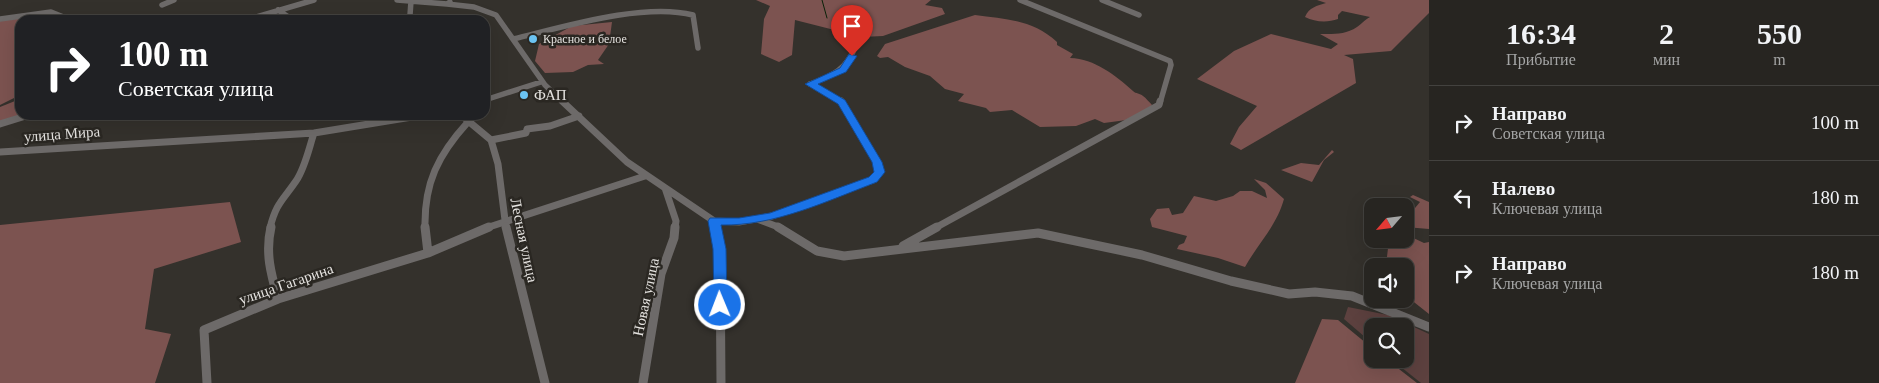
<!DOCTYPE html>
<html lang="ru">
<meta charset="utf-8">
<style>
:root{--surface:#272521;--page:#33312e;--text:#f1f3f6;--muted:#a4a5a5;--line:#43423f}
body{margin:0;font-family:"Times New Roman",serif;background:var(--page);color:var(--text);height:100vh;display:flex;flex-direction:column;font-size:19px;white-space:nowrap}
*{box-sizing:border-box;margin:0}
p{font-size:16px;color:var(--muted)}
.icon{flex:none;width:28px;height:28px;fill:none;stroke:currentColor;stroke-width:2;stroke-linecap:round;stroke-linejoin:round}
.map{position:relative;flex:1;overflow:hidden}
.sheet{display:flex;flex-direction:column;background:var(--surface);width:450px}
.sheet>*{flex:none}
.guide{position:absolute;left:15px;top:15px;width:475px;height:105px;border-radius:15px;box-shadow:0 5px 20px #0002,0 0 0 1px var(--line);background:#202124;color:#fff;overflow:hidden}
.needle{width:32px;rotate:242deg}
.buttons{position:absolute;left:1364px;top:198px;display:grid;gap:10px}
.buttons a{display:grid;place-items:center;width:50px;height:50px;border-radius:10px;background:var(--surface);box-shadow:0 5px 20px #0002,0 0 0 1px var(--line);font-size:25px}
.pin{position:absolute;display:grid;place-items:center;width:42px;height:42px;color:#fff;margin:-51px -21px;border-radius:50% 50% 50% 0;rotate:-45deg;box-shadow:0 0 5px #0007}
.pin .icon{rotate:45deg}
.me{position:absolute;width:55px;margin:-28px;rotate:359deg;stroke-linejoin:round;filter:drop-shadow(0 0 4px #0008)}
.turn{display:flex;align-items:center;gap:18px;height:105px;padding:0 20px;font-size:22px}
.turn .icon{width:65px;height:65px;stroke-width:2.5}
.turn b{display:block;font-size:35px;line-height:42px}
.eta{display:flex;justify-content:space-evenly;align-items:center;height:85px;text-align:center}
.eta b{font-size:30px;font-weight:600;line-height:35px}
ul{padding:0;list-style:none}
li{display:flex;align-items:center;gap:15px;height:75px;padding:0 20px;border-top:1px solid var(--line)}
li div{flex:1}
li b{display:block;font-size:19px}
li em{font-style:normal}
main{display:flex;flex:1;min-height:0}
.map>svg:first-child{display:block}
.green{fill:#5d413f}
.forest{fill:#7c5350}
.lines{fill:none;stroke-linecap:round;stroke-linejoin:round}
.stream{stroke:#092208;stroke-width:1}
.minor-far2{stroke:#6d6a69;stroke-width:5.5}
.minor-far1{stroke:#6d6a69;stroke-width:7}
.minor{stroke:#6d6a69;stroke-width:9}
.route{fill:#1a73e8;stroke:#114b97}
.poi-dot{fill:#6bc3f2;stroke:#2a2722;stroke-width:2}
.labels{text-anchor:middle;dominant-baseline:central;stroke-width:5;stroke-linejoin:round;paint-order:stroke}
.far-poi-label{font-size:12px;fill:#e5e3e0;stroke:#2a2722;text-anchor:start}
.poi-label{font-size:15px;fill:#e5e3e0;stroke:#2a2722;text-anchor:start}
.street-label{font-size:15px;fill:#e5e3e0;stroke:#2a2722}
</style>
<main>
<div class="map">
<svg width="1429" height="383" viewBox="0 0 1429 383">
<rect width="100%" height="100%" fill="#34312c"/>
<path class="green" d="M1348 307 1388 315 1429 334V383H1421L1391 359H1405V326H1372V343L1344 319Z"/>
<path class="forest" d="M756 0H931L925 5 942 8 945 14 883 36 862 37 795 20 792 55 779 62 761 54 764 19 770 6Z
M1317 0H1429V13L1391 51 1344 55 1353 59 1356 83 1241 150 1230 144 1239 127 1257 106 1197 79 1234 51 1271 34 1331 49 1338 44 1320 34C1333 34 1345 35 1357 27 1362 24 1364 20 1370 17L1342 11 1338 15V19C1327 23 1315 22 1305 17 1309 7 1317 6 1326 3Z
M43 15 59 20H20V95L0 105V20Z
M975 15C1006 19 1033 20 1057 42V45L1073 54 1070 58C1095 59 1115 75 1133 91 1136 94 1140 93 1143 96 1146 98 1149 102 1152 105L1146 112 1134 119 1104 123 1095 119 1076 126 1040 127 1012 110 990 112 986 108 958 101 964 94 945 89 930 76 905 67 888 57 880 58 877 56 885 44Z
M612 22 609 44 598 60 604 64 588 65 573 72 545 73 535 61 539 44 572 26Z
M20 99V115L0 124V107Z
M1332 150 1334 152 1324 160 1312 182 1281 170 1301 163 1319 165Z
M1254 179 1266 183 1284 199C1276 227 1259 242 1245 267L1218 258 1177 249 1179 245 1184 243 1187 236 1152 227 1150 219 1157 209 1169 208 1172 215 1183 213 1194 196 1216 201 1233 196 1240 191H1252L1267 198 1265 190Z
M1413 195 1429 202V229L1405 227V207L1415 208 1420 202 1410 197Z
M230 202 241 242 154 269 145 329 171 334 155 383H0V225Z
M1405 234 1424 243 1429 242V314L1405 295V266H1375L1387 257 1389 239H1405Z
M1322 319 1338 320 1372 348V359H1386L1417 383H1295Z"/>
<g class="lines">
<path class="stream" d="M822 0 827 18"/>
<path class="minor-far2" d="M397 0 447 4 450 2
M1020 0 1170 61 1171 65 1160 103
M1102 0 1139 15
M411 1 410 15 413 20
M447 4 474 7 496 15 545 85 564 103
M162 5 174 0
M278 10 293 20
M0 19 51 12 71 20
M246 20 314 0
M276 20 286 17
M513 39C563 27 644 2 693 15L698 48
M810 84 842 103
M810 84C833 76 847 69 856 45
M485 100 541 82"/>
<path class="minor-far1" d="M562 101 627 162 714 221 739 222 772 216 873 180 879 172 877 162 841 101
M461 115 491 140 498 164 506 228
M0 124 29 115
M491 140 526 133 527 129 550 126 579 116
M0 152 314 133 424 115
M665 188 676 221 675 228
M757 219 781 228
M714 221 716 228
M270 228C276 203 283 200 296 181 305 168 309 148 314 133
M425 228C424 183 438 155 468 122
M486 228 645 176
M935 228 1159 105 1160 101"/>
<path class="minor" d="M271 227C265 253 271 274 278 299
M425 227 428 253
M506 227 545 383
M715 227 720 249 721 383
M778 227 817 251 844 256 1038 233 1142 255 1231 281 1289 294 1315 292 1352 296 1429 327
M903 246 937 227
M207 383 204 330 278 299 428 253 489 227
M643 383 661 274 674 238 675 227"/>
</g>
<path class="route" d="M849 54 857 56 846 72 818 84 845 100 882 162 885 172 877 182C827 201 775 226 721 225L726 249 727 305 720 310 716 309 714 305 713 249 708 221 710 218H739L770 213 869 177 874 172 872 162 838 104 805 84 840 68Z"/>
<g class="poi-dot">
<circle cx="533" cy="39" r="5"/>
<circle cx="524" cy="95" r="5"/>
</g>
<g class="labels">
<g class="far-poi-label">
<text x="543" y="39">Красное и белое</text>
</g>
<g class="poi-label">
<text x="534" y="95">ФАП</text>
</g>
<g class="street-label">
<text transform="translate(62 134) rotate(-4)">улица Мира</text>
<text transform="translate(524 240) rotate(78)">Лесная улица</text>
<text transform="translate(286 284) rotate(-19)">улица Гагарина</text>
<text transform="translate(646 297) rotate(-78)">Новая улица</text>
</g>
</g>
</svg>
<div class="buttons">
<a><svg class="needle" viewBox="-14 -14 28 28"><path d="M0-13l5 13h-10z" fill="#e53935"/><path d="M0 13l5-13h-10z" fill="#a4a5a5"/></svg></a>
<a><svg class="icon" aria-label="sound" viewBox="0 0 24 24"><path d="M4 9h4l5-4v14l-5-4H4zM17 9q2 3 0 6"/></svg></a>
<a><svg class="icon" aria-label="search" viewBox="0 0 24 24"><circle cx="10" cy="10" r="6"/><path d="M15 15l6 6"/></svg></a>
</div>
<div class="pin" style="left:852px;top:56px;background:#d93025"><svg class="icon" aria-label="arrive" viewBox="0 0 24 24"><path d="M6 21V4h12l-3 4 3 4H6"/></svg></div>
<svg class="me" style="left:720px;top:305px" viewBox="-20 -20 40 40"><circle r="17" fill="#1a73e8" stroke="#fff" stroke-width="3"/><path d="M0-11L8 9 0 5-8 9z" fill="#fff"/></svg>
<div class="guide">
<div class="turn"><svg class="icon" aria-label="right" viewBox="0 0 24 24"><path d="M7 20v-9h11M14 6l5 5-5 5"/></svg><div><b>100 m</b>Советская улица</div></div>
</div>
</div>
<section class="sheet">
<div class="eta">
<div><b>16:34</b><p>Прибытие</p></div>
<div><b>2</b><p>мин</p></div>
<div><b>550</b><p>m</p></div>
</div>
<ul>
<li><svg class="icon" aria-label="right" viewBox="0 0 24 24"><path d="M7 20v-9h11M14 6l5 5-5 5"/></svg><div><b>Направо</b><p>Советская улица</p></div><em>100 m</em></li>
<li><svg class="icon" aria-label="left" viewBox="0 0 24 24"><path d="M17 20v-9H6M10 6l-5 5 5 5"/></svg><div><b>Налево</b><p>Ключевая улица</p></div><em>180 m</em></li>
<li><svg class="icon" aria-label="right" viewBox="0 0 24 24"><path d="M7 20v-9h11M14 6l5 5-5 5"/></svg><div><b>Направо</b><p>Ключевая улица</p></div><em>180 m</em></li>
</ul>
</section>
</main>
